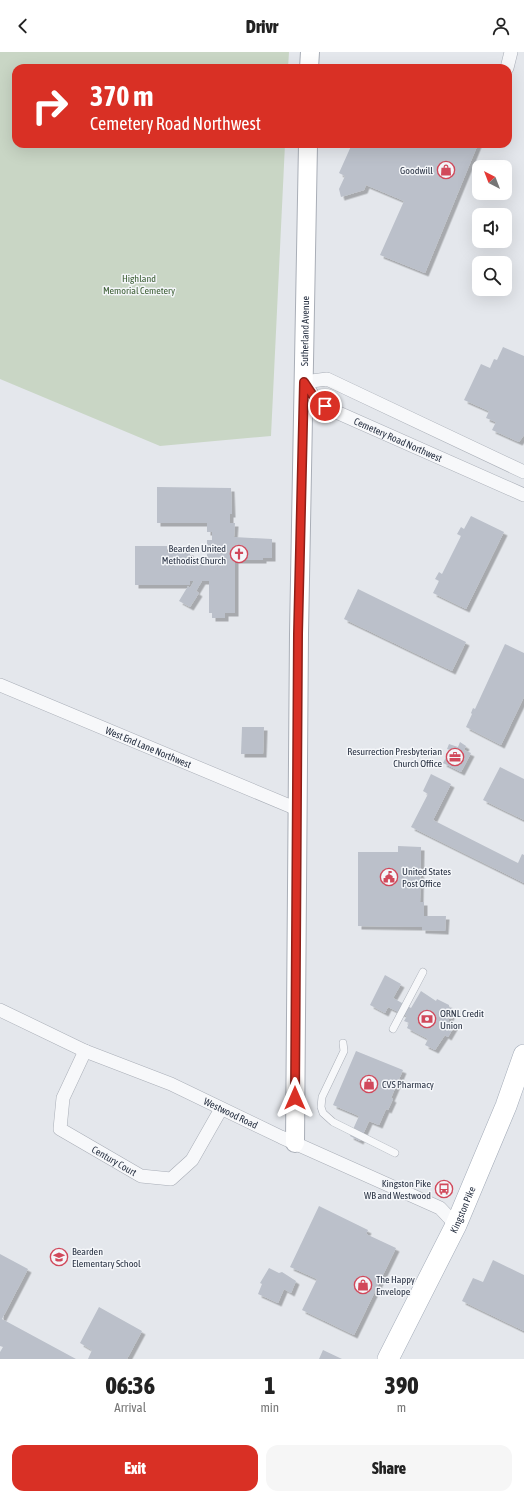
<!DOCTYPE html>
<style>
:root{--surface:#fff;--page:#f6f6f6;--text:#222;--muted:#767676;--accent:#d93025}
body{margin:0;font-family:"Asap Condensed",sans-serif;background:var(--page);color:var(--text);height:100vh;display:flex;flex-direction:column;font-size:15px;white-space:nowrap}
*{box-sizing:border-box;margin:0}
p{font-size:13px;color:var(--muted)}
.icon{flex:none;width:22px;height:22px;fill:none;stroke:currentColor;stroke-width:2;stroke-linecap:round;stroke-linejoin:round}
.map{position:relative;height:1307px;overflow:hidden}
.side{display:flex;flex-direction:column;background:var(--surface);flex:1}
.side>*{flex:none}
.hud{position:absolute;left:12px;top:12px;width:500px;height:84px;border-radius:12px;box-shadow:0 4px 16px #0002;background:#d93025;color:#fff;overflow:hidden}
.needle{width:26px;rotate:318deg}
.tools{position:absolute;left:472px;top:108px;display:grid;gap:8px}
.tools a{display:grid;place-items:center;width:40px;height:40px;border-radius:8px;background:var(--surface);box-shadow:0 4px 16px #0002;font-size:20px}
.pin{position:absolute;display:grid;place-items:center;width:34px;height:34px;color:#fff;margin:-17px;border:2px solid #fff;border-radius:50%;box-shadow:0 1px 4px #0007}
.me{position:absolute;width:44px;margin:-22px;rotate:0deg;stroke-linejoin:round;filter:drop-shadow(0 0 3px #0008)}
.turn{display:flex;align-items:center;gap:14px;height:84px;padding:0 12px;font-size:18px}
.turn .icon{width:52px;height:52px;stroke-width:2.5}
.turn b{display:block;font-size:28px;line-height:34px}
.eta{display:flex;justify-content:space-evenly;align-items:center;height:68px;text-align:center}
.eta b{font-size:24px;font-weight:800;line-height:28px}
.cta{display:flex;gap:8px;margin-top:auto;padding:8px 12px}
.cta a{flex:1;height:46px;border-radius:12px;background:var(--accent);color:#fff;font-size:16px;font-weight:800;line-height:46px;text-align:center}
.cta a+a{background:var(--page);color:var(--text)}
header{display:flex;justify-content:space-between;align-items:center;height:52px;padding:0 12px;background:var(--surface);font-size:18px;font-weight:800}
.map>svg:first-child{display:block}
.green{fill:#c9d6c5}
.building{fill:#bbc0ca;filter:url(#shadow)}
.lines{fill:none;stroke-linecap:round;stroke-linejoin:round}
.lane-casing{stroke:#a9aeb7;stroke-width:8}
.street-casing{stroke:#a9aeb7;stroke-width:14}
.secondary-casing{stroke:#a9aeb7;stroke-width:20}
.primary-casing{stroke:#a3abb8;stroke-width:22}
.lane{stroke:#f7f8fa;stroke-width:7}
.street{stroke:#f7f8fa;stroke-width:13}
.secondary{stroke:#fff;stroke-width:18}
.primary{stroke:#fff;stroke-width:21}
.route-casing{stroke:#8d1f18;stroke-width:10}
.route{stroke:#d93025;stroke-width:7}
.labels{text-anchor:middle;dominant-baseline:central;stroke-width:3;stroke-linejoin:round;paint-order:stroke}
.poi-label{font-size:10px;fill:#2b3445;stroke:#f4f6f9;text-anchor:start}
.park-label{font-size:10px;fill:#3f6138;stroke:#f4f6f9}
.street-label{font-size:10px;fill:#2b3445;stroke:#f4f6f9}
</style>
<header><svg class="icon" aria-label="back" viewBox="0 0 24 24"><path d="M15 5l-7 7 7 7"/></svg>Drivr<svg class="icon" aria-label="person" viewBox="0 0 24 24"><circle cx="12" cy="8" r="4"/><path d="M4 21q1-7 8-7t8 7"/></svg></header>
<div class="map">
<svg width="524" height="1307" viewBox="0 0 524 1307">
<defs>
<filter id="shadow"><feDropShadow dx="3.5" dy="3.5" stdDeviation="0" flood-color="#0004"/></filter>
</defs>
<rect width="100%" height="100%" fill="#e4e7ec"/>
<path class="green" d="M0 0H289L288 16H16V92H285L271 384 160 394 0 327Z"/>
<path class="building" d="M352 92H478L425 221 380 203 404 149 366 133 364 138 341 145 339 137 345 124 339 121Z
M503 295 524 304V383L519 390 492 378 496 370 486 366 489 359 464 348 481 312 490 316 494 307 497 308Z
M157 435 231 436 232 462H230V471H235L234 485 272 487V506H263V508H235V561H225V566H212V561H209V529H202L196 539 199 541 190 555 179 549 188 534 190 536 194 529H190V533H135V494H167V500H190V510H200V505H207V488H212V480H207V471H157Z
M471 464 504 480 466 557 433 541 439 529 435 527 439 520 442 522 461 484 457 482 461 475 464 477Z
M358 537 466 590 452 619 344 567Z
M505 592 524 601V645L501 693 466 675 472 662 471 661 473 656 475 657Z
M242 675H264L263 702H241Z
M460 690 466 694 464 698 471 701 461 720 443 711 450 698 447 697 449 692 458 695Z
M500 715 524 727V768L483 748Z
M431 722 451 732 433 768 518 811 522 802 524 803V831L411 775 428 742 423 739Z
M398 794 421 795 420 850H424V864H446L445 879 422 878V875L358 874V800H398Z
M385 923 401 932 393 946 411 956 421 939 436 949 437 947 449 953V955L454 958 448 969 455 973 448 985 445 983 435 998 425 993 428 987 407 976 409 971 404 969 407 964 388 955 385 961 370 953Z
M356 999 403 1018 391 1046 393 1047 388 1058 386 1057 379 1073 369 1069 360 1089 350 1084 359 1064 333 1053Z
M319 1154 368 1178 366 1182 396 1196 354 1283 302 1258 317 1227 290 1215Z
M0 1202 28 1217 2 1267 76 1307H0V1300L3 1295 0 1294Z
M493 1208 524 1223V1279L462 1249 473 1226 483 1230Z
M269 1216 279 1221 282 1220 296 1229 291 1241 284 1237 278 1251 258 1242 262 1232 260 1231Z
M99 1255 142 1279 127 1307H88L92 1298 80 1291Z
M323 1298 342 1307H319Z"/>
<g class="lines">
<defs>
<path id="lane" d="M393 977 423 920
M343 991 344 999 322 1045 321 1055 323 1061 333 1070 395 1101"/>
<g id="street">
<path d="M507 16 511 0"/>
<path id="s1" d="M524 420 327 327 304 330 314 345 325 355 524 443"/>
<path id="s2" d="M0 633 297 757"/>
<path id="s3" d="M0 958 85 999 171 1032 281 1085 440 1156 456 1173"/>
<path id="s4" d="M85 999 63 1046 60 1077 141 1124 171 1127 192 1108 221 1057"/>
</g>
<g id="secondary">
<path d="M309 16 310 0"/>
<path id="s5" d="M295 1091 299 582 308 92"/>
</g>
<g id="primary">
<path id="s6" d="M388 1307 456 1173 506 1054 524 1003"/>
</g>
</defs>
<use href="#lane" class="lane-casing"/>
<use href="#street" class="street-casing"/>
<use href="#secondary" class="secondary-casing"/>
<use href="#primary" class="primary-casing"/>
<use href="#lane" class="lane"/>
<use href="#street" class="street"/>
<use href="#secondary" class="secondary"/>
<use href="#primary" class="primary"/>
</g>
<g class="lines">
<defs>
<path id="route" d="M295 1046 298 582 304 330 314 345 325 354"/>
</defs>
<use href="#route" class="route-casing"/>
<use href="#route" class="route"/>
</g>
<defs>
<symbol id="shop-ring" viewBox="-11 -11 22 22"><circle r="9.5" fill="#f4f6f9" stroke="#d1495b" stroke-width="1.5"/><path d="M-5-2.5h2.3a2.7 3.5 0 0 1 5.4 0H5L5.5 6h-11ZM-1.5-2.5h3a1.5 2.3 0 0 0-3 0Z" fill="#d1495b"/></symbol>
<symbol id="church-ring" viewBox="-11 -11 22 22"><circle r="9.5" fill="#f4f6f9" stroke="#d1495b" stroke-width="1.5"/><path d="M-1.2-6h2.4v3.5h3.3v2.4h-3.3V6h-2.4V-.1h-3.3v-2.4h3.3Z" fill="#d1495b"/></symbol>
<symbol id="office-ring" viewBox="-11 -11 22 22"><circle r="9.5" fill="#f4f6f9" stroke="#d1495b" stroke-width="1.5"/><path d="M-6-3h4V-5.5h4V-3h4V5H-6ZM-1-4.5V-3h2v-1.5ZM-6 0V1H6V0Z" fill="#d1495b"/></symbol>
<symbol id="civic-ring" viewBox="-11 -11 22 22"><circle r="9.5" fill="#f4f6f9" stroke="#d1495b" stroke-width="1.5"/><path d="M-.6-6.5H3V-4.5H.6V-3L4-1V1h2V6H-6V1h2V-1L-.6-3ZM-1.2 2.5V6h2.4V2.5Z" fill="#d1495b"/></symbol>
<symbol id="bank-ring" viewBox="-11 -11 22 22"><circle r="9.5" fill="#f4f6f9" stroke="#d1495b" stroke-width="1.5"/><path d="M-6-4H6V4H-6ZM0-2.3a2.3 2.3 0 1 0 0 4.6a2.3 2.3 0 1 0 0-4.6Z" fill="#d1495b"/></symbol>
<symbol id="bus-ring" viewBox="-11 -11 22 22"><circle r="9.5" fill="#f4f6f9" stroke="#d1495b" stroke-width="1.5"/><path d="M-5-6H5V4H4V6H2V4H-2V6H-4V4H-5ZM-3.5-4V0h7V-4ZM-3.5 1.2v1.5H-2V1.2ZM2 1.2v1.5H3.5V1.2Z" fill="#d1495b"/></symbol>
<symbol id="school-ring" viewBox="-11 -11 22 22"><circle r="9.5" fill="#f4f6f9" stroke="#d1495b" stroke-width="1.5"/><path d="M0-5L7-2L0 1L-7-2ZM-4 1L0 2.5L4 1V4Q0 6-4 4Z" fill="#d1495b"/></symbol>
</defs>
<g fill-rule="evenodd">
<use href="#shop-ring" x="436" y="108" width="20" height="20"/>
<use href="#church-ring" x="229" y="492" width="20" height="20"/>
<use href="#office-ring" x="445" y="695" width="20" height="20"/>
<use href="#civic-ring" x="379" y="815" width="20" height="20"/>
<use href="#bank-ring" x="417" y="957" width="20" height="20"/>
<use href="#shop-ring" x="359" y="1022" width="20" height="20"/>
<use href="#bus-ring" x="434" y="1127" width="20" height="20"/>
<use href="#school-ring" x="49" y="1195" width="20" height="20"/>
<use href="#shop-ring" x="353" y="1223" width="20" height="20"/>
</g>
<g class="labels">
<g class="poi-label">
<text x="433" y="118" text-anchor="end">Goodwill</text>
<text x="226" y="496" text-anchor="end">Bearden United<tspan x="226" dy="12">Methodist Church</tspan></text>
<text x="442" y="699" text-anchor="end">Resurrection Presbyterian<tspan x="442" dy="12">Church Office</tspan></text>
<text x="402" y="819">United States<tspan x="402" dy="12">Post Office</tspan></text>
<text x="440" y="961">ORNL Credit<tspan x="440" dy="12">Union</tspan></text>
<text x="382" y="1032">CVS Pharmacy</text>
<text x="431" y="1131" text-anchor="end">Kingston Pike<tspan x="431" dy="12">WB and Westwood</tspan></text>
<text x="72" y="1199">Bearden<tspan x="72" dy="12">Elementary School</tspan></text>
<text x="376" y="1227">The Happy<tspan x="376" dy="12">Envelope</tspan></text>
</g>
<g class="park-label">
<text x="139" y="226">Highland<tspan x="139" dy="12">Memorial Cemetery</tspan></text>
</g>
<g class="street-label">
<text stroke="none"><textPath href="#s5" startOffset="812">Sutherland Avenue</textPath></text>
<text stroke="none"><textPath href="#s1" startOffset="354">Cemetery Road Northwest</textPath></text>
<text stroke="none"><textPath href="#s2" startOffset="161">West End Lane Northwest</textPath></text>
<text stroke="none"><textPath href="#s3" startOffset="253">Westwood Road</textPath></text>
<text stroke="none"><textPath href="#s4" startOffset="146">Century Court</textPath></text>
<text stroke="none"><textPath href="#s6" startOffset="167">Kingston Pike</textPath></text>
</g>
</g>
</svg>
<div class="tools">
<a><svg class="needle" viewBox="-14 -14 28 28"><path d="M0-13l5 13h-10z" fill="#e53935"/><path d="M0 13l5-13h-10z" fill="#767676"/></svg></a>
<a><svg class="icon" aria-label="sound" viewBox="0 0 24 24"><path d="M4 9h4l5-4v14l-5-4H4zM17 9q2 3 0 6"/></svg></a>
<a><svg class="icon" aria-label="search" viewBox="0 0 24 24"><circle cx="10" cy="10" r="6"/><path d="M15 15l6 6"/></svg></a>
</div>
<div class="pin" style="left:325px;top:354px;background:#d93025"><svg class="icon" aria-label="arrive" viewBox="0 0 24 24"><path d="M6 21V4h12l-3 4 3 4H6"/></svg></div>
<svg class="me" style="left:295px;top:1046px" viewBox="-20 -20 40 40"><path d="M0-17L14 15 0 8-14 15z" fill="#d93025" stroke="#fff" stroke-width="4"/></svg>
<div class="hud">
<div class="turn"><svg class="icon" aria-label="right" viewBox="0 0 24 24"><path d="M7 20v-9h11M14 6l5 5-5 5"/></svg><div><b>370 m</b>Cemetery Road Northwest</div></div>
</div>
</div>
<section class="side">
<div class="eta">
<div><b>06:36</b><p>Arrival</p></div>
<div><b>1</b><p>min</p></div>
<div><b>390</b><p>m</p></div>
</div>
<div class="cta"><a>Exit</a><a>Share</a></div>
</section>
